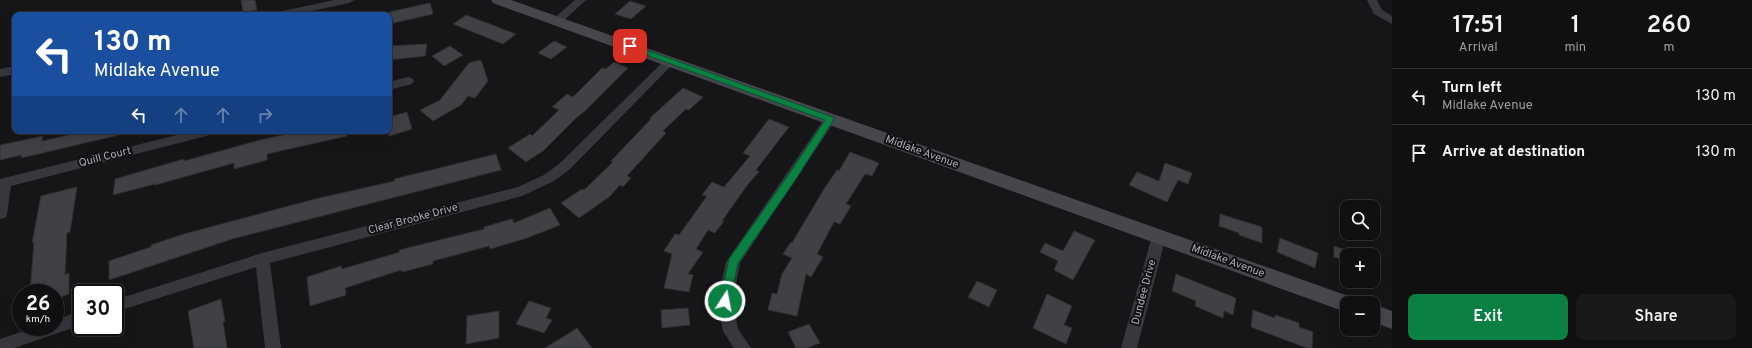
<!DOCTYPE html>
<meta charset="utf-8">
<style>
:root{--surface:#101012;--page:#19191b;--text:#f1f3f6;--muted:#9c9d9f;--line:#303032;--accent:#0b8043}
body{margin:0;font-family:Overpass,sans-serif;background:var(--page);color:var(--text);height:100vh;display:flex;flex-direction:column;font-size:15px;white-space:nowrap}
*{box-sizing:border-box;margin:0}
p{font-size:13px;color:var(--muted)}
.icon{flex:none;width:22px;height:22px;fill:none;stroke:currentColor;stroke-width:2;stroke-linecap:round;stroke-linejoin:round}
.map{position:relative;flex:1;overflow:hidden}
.panel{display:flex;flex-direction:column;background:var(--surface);width:360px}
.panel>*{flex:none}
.hud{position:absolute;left:12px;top:12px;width:380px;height:122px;border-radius:8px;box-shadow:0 4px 16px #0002,0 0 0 1px var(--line);background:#1a4fa0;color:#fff;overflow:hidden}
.fabs{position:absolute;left:1340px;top:200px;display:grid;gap:8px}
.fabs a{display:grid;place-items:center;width:40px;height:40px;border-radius:8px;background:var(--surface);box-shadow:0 4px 16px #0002,0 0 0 1px var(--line);font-size:20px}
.speed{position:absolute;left:12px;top:284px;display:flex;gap:8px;font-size:20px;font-weight:700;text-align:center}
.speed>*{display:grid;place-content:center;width:52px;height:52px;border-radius:50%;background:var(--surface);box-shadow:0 4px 16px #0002,0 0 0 1px var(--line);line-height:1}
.speed small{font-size:10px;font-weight:400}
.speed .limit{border:2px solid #111;border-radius:6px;background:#fff;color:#111}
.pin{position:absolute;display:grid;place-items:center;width:34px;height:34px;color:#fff;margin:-17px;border-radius:8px;box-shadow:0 2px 6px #0006}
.me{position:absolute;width:44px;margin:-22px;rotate:11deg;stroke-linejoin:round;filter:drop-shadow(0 0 3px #0008)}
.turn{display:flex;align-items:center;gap:14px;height:84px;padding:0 16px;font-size:18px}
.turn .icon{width:52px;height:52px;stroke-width:2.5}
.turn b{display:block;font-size:28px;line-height:34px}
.lanes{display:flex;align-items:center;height:38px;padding:0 16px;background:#0003;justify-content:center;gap:20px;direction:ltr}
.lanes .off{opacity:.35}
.eta{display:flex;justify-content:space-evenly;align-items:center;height:68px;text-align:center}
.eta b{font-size:24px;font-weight:600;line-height:28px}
.action{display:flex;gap:8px;margin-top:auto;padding:8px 16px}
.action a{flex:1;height:46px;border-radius:8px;background:var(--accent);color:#fff;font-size:16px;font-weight:600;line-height:46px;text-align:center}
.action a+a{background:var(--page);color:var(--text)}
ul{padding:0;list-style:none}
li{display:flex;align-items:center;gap:12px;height:56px;padding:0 16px;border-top:1px solid var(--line)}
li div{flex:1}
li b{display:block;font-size:15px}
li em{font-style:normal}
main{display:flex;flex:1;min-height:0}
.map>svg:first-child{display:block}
.building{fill:#404145;stroke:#303034}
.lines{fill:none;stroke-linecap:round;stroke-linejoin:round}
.street{fill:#37383d;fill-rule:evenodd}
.secondary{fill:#45474d;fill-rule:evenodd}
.route{fill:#0b8043;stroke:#07532c}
.labels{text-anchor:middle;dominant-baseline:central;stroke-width:4;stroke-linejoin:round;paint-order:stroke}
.street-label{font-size:11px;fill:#a8adb8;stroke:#111113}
</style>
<main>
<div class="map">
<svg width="1392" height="348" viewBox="0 0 1392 348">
<rect width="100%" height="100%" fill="#161618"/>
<path class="building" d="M241 0H255L257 10 243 13Z
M630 1 646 6 631 19 615 14Z
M430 3 433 14 389 24V12Z
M466 15 508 31 516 34 503 44 453 24Z
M554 41 567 47 551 59 538 53Z
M427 44 425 56 389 60V46Z
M450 46 463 55 444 66 432 56Z
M481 60 488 81 475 98 468 96 461 105 433 121 420 110 440 100 469 63Z
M614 62 628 68 586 110 576 118 543 151 526 162 508 148 530 134 532 136 559 110 552 107 567 94 573 97 602 68 606 69Z
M683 88 703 97 689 110 686 109 663 131 666 133 627 176 631 178 623 187 620 185 609 197 579 218 561 203 582 189 584 190 613 162 611 161 651 119 650 118Z
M407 112 412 129 389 136V117Z
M769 119 789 127 756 170 759 172 748 184 722 221H724L715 233 708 230 696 249 703 252 688 274 693 275 689 292 664 288 672 254 664 251 675 234 679 235 707 196 702 195 712 182 724 187 750 156 743 153Z
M77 131H119V135L21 158 22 155 0 160V145L43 136 42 141 69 135V133Z
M302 131H347V136L267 154V160L234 169V163L155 185V184L113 195 115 179 184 159V161L260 140Z
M850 152 879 163 872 176 865 174 846 204 851 206 840 224 834 222 817 254 823 257 811 277 806 274 797 316 768 310 772 293 777 294 782 274 792 258 783 254 791 242 792 243 824 189 837 170 839 171Z
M496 154 501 170 232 239 109 280V261L151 247V245L184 234 319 198 395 181 394 179 423 172Z
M1165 163 1192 173 1188 184 1178 180 1167 202 1129 185 1137 172 1159 181Z
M77 187 70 232 67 233 65 275 69 273V294L55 299V293H30L34 242 32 243 41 196Z
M550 208 560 225 527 238 490 249 489 246 433 261V264L402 272 401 270 345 288 346 295 310 306 307 277 341 266 342 269 400 252 399 250 484 229V227L512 219 514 223Z
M1220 214 1262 227V243L1239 235V233L1219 226Z
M1074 231 1095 240 1073 280 1054 270 1058 261 1040 252 1045 243 1063 251Z
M1280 238 1318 253 1315 268 1277 252Z
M1334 246 1360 255H1347V261L1334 257Z
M1176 274 1236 298 1233 315 1224 311 1223 318 1195 306 1196 301 1172 291Z
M977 281 997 290 989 307 968 297Z
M1047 294 1072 306 1064 325 1072 328 1066 344 1033 328Z
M221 299 225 321 223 322 227 348H194L188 311Z
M529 301 551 308 546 318 552 320 544 333 516 324Z
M688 308 690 325 662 328 661 310Z
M1253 310 1275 318V315L1299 323V327L1313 332 1312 348H1307L1251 327Z
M499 311V338L466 344 467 316Z
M809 324 820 343 807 348H796L788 332Z
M577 328 592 348H545L571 332Z"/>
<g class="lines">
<path class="street" d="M334 0H354L349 3 293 15H273L278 12Z
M575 0H586L561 23H553L552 21 553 19Z
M1367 0H1377L1382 10 1392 16V24L1374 14Z
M670 58 674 59 676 61 674 63 569 170 554 181 522 196 270 263 281 348H265L256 267 115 312V300L262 253 518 187 544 175 559 164 666 59Z
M15 66V74L0 77V69Z
M408 77 412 78 414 81 412 84 389 90V82Z
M830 115 834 116 836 119 740 263 733 301 738 329 751 348H734L723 331 717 301 726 262 826 116Z
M193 131H216L214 134 210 135 11 186 7 214 5 218 0 219V179Z
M1159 231 1164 232 1166 236 1137 348H1121L1152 236 1154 232Z
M81 311V325L14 348H0V339L36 327H55V320Z"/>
<path class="secondary" d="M491 0H511L1354 298 1357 303H1347V313L1340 310 493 3Z
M1373 304 1392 311V329L1373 322Z"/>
</g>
<path class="route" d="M630 44 833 117 834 119 796 179 738 263 729 304 725 305 722 304 720 301 729 259 789 174 825 120 627 48 626 46Z"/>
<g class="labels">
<g class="street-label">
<text transform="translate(922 152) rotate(20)">Midlake Avenue</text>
<text transform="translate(105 157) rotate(-14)">Quill Court</text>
<text transform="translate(413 219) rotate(-15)">Clear Brooke Drive</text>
<text transform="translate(1228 261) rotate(20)">Midlake Avenue</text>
<text transform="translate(1144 292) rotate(-75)">Dundee Drive</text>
</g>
</g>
</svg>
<div class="fabs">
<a><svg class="icon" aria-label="search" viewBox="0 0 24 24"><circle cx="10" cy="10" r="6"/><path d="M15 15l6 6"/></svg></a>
<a>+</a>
<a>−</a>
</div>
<div class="speed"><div>26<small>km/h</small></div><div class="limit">30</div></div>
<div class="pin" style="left:630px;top:46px;background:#d93025"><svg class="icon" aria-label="arrive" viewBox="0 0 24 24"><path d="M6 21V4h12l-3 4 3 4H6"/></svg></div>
<svg class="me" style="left:725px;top:301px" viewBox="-20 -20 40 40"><circle r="17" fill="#0b8043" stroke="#fff" stroke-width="3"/><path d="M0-11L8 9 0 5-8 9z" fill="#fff"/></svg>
<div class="hud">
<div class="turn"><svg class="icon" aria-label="left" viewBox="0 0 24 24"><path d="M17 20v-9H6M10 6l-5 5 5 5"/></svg><div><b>130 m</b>Midlake Avenue</div></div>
<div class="lanes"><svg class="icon" aria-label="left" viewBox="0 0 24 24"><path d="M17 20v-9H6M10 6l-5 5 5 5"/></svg><svg class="icon off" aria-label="ahead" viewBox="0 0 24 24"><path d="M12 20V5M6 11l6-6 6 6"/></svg><svg class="icon off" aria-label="ahead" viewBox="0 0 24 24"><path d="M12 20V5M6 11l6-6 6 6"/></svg><svg class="icon off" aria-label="right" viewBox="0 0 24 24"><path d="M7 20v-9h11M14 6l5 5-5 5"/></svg></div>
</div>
</div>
<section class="panel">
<div class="eta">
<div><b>17:51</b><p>Arrival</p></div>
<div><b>1</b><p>min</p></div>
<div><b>260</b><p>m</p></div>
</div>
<ul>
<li><svg class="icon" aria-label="left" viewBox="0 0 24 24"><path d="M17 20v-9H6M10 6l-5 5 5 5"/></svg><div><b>Turn left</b><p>Midlake Avenue</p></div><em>130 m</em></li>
<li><svg class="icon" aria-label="arrive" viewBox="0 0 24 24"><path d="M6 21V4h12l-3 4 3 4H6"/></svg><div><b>Arrive at destination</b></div><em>130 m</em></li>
</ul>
<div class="action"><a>Exit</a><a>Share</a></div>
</section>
</main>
